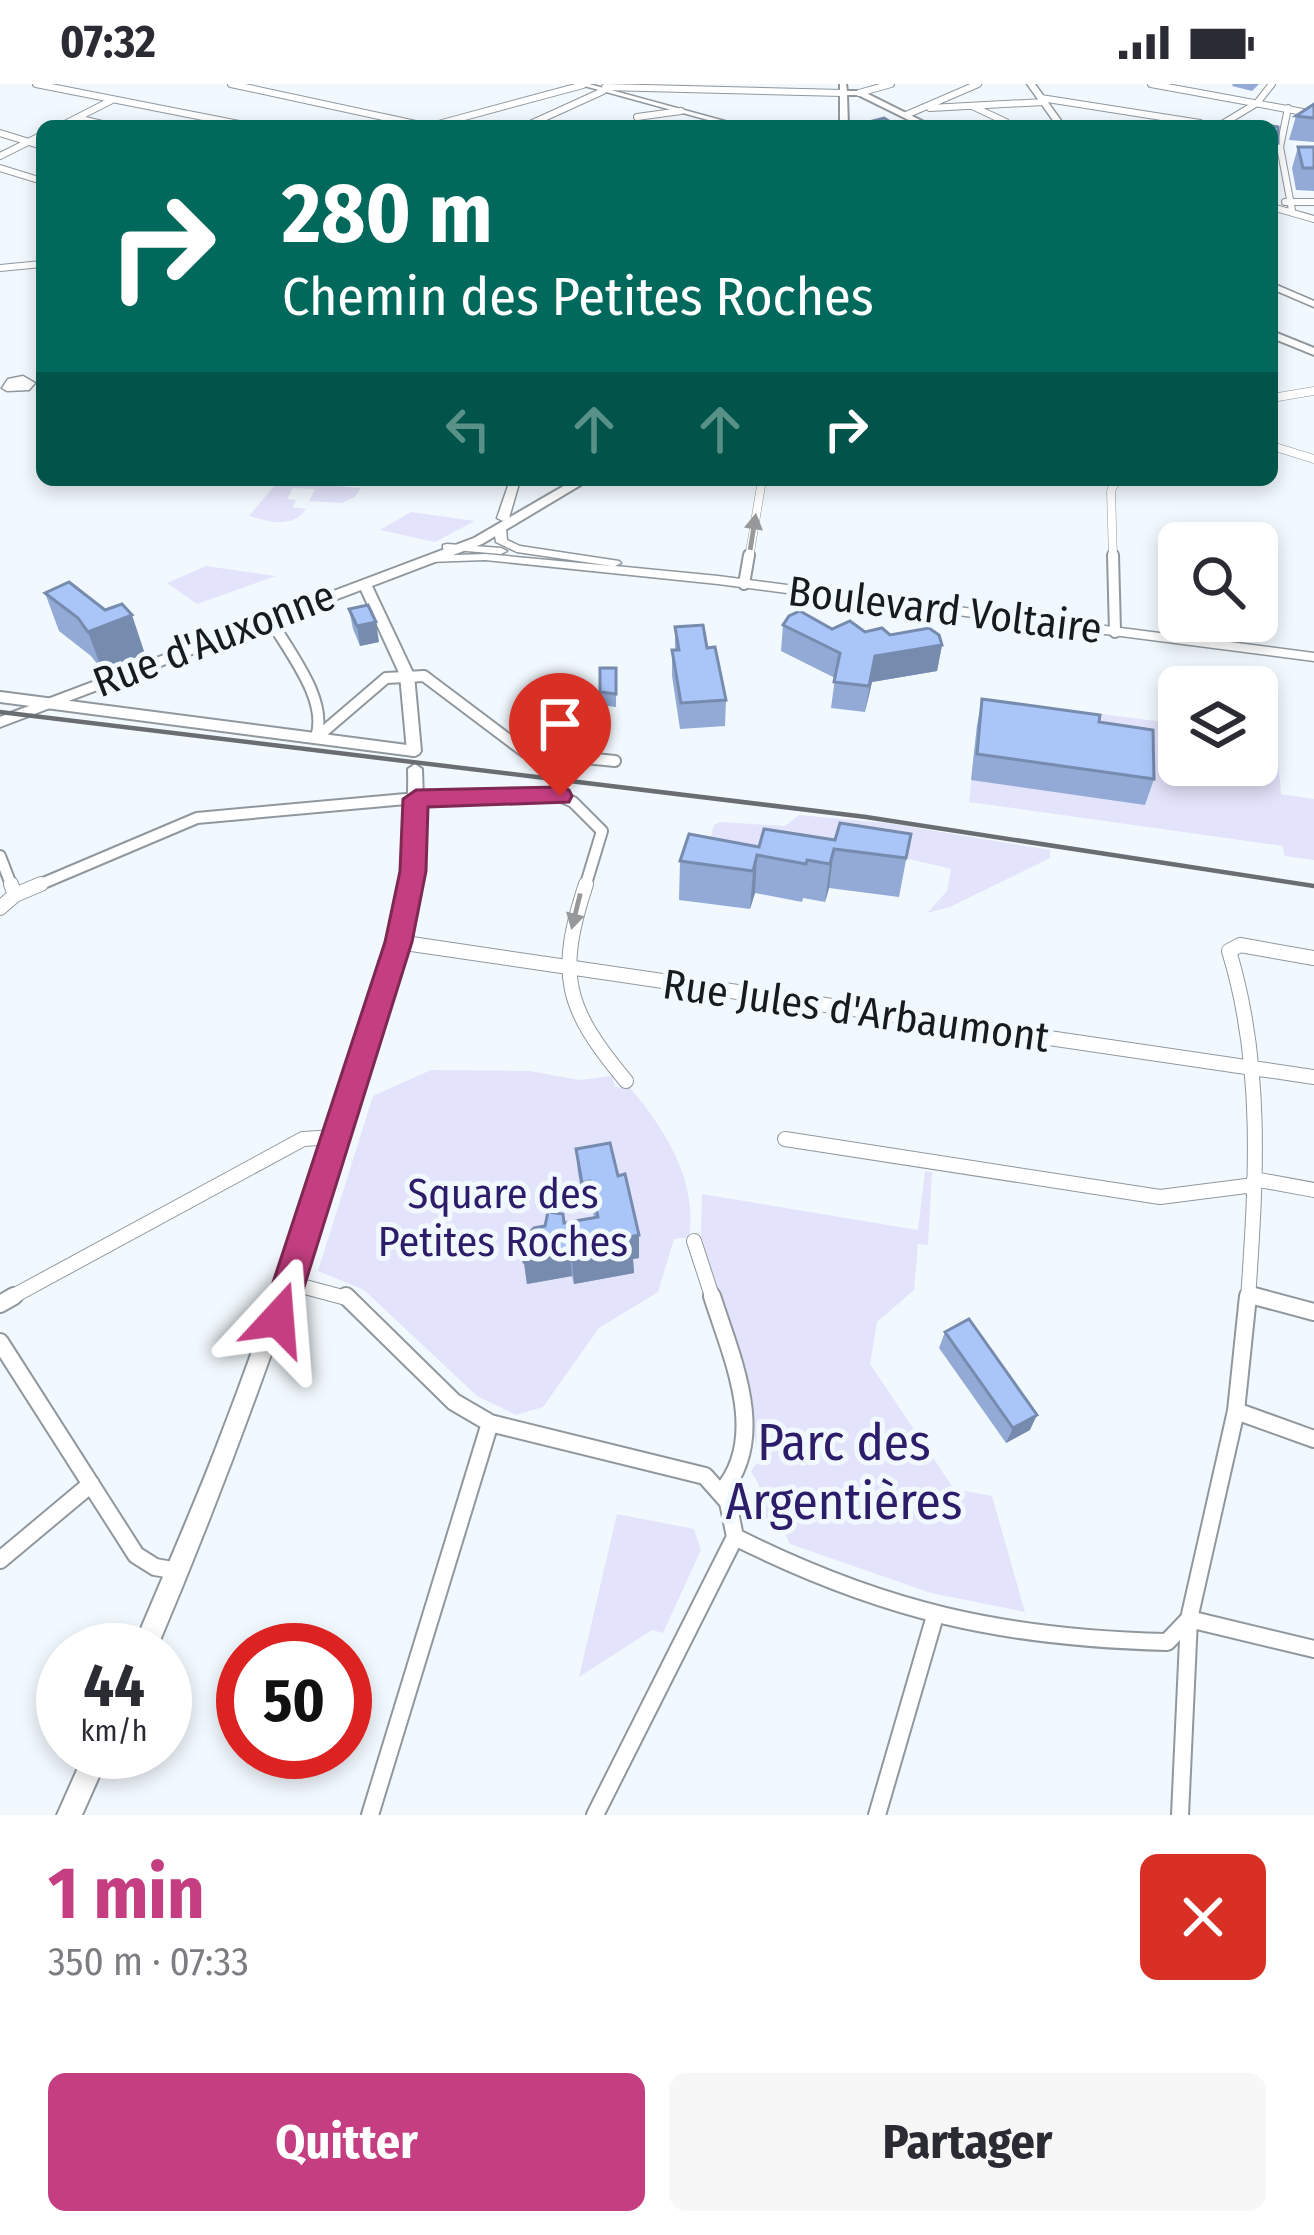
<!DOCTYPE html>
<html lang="fr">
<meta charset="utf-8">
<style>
:root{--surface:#fff;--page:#f7f7f7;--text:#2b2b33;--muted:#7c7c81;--accent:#c43e81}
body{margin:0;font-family:"Fira Sans Condensed",sans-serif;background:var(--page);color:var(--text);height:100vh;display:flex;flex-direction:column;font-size:45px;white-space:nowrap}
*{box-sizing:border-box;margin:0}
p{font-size:39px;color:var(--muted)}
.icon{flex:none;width:66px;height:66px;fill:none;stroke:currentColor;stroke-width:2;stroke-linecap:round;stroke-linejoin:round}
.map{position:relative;height:1731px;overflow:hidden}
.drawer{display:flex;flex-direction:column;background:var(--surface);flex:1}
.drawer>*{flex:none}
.top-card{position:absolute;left:36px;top:36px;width:1242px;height:366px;border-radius:18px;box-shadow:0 6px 18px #0003;background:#00695c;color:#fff;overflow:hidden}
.fabs{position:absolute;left:1158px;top:438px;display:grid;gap:24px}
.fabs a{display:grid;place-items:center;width:120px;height:120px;border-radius:18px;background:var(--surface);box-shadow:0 6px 18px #0003;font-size:60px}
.speed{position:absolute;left:36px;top:1539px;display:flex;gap:24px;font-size:60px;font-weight:700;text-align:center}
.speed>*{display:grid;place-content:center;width:156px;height:156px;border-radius:50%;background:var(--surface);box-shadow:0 6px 18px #0003;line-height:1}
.speed small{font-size:30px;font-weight:400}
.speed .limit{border:18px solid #d22;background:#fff;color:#111}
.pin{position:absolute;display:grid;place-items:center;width:102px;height:102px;color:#fff;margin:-123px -51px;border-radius:50% 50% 50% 0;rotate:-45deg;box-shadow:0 0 12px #0007}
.pin .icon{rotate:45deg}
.me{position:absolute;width:132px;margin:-66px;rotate:19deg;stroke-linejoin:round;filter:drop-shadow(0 0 9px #0008)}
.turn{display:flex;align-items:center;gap:42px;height:252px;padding:0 48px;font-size:54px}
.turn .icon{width:156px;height:156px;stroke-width:2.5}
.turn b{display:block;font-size:84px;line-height:102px}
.lanes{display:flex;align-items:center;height:114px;padding:0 48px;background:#0003;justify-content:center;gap:60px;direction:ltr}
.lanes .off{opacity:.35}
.round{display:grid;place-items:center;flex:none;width:126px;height:126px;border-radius:18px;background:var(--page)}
.headline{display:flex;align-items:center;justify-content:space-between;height:204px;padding:0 48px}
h1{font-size:72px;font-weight:700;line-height:90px;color:var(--accent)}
.cta{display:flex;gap:24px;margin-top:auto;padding:24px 48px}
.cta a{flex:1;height:138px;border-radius:18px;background:var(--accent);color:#fff;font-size:48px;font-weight:700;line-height:138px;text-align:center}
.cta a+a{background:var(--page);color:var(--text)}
.status{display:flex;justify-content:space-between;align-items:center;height:84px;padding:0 60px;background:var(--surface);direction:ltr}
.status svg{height:33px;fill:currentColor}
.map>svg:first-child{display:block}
.green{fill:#e3e3fb}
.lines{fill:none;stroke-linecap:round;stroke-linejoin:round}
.minor-far4-casing{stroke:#90989e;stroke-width:8}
.minor-far3-casing{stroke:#90989e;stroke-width:9}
.minor-far2-casing{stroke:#90989e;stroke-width:14}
.minor-far1-casing{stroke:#90989e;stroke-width:16}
.minor-casing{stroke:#90989e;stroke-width:20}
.tertiary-casing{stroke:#90989e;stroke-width:3}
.secondary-casing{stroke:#90989e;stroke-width:4}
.minor-far4{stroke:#fff;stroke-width:6}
.minor-far3{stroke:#fff;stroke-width:8}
.minor-far2{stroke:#fff;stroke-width:10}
.minor-far1{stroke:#fff;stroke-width:14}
.minor{stroke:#fff;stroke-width:16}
.tertiary{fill:#fff;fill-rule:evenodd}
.secondary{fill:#fff;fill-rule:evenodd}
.rail{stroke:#6a6e72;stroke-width:4.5}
.wall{fill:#92aad5}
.shaded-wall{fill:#778bae}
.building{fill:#aac6f8;stroke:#778bae;stroke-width:3}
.oneway{fill:#97989a}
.route{fill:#c43e81;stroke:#7f2854;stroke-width:3}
.labels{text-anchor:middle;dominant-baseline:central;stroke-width:10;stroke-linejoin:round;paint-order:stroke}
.street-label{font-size:42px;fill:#181b1e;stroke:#f2f9fe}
.park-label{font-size:42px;fill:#2c1c69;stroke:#f2f9fe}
.near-park-label{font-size:51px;fill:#2c1c69;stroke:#f2f9fe}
</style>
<div class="status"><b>07:32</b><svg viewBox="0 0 49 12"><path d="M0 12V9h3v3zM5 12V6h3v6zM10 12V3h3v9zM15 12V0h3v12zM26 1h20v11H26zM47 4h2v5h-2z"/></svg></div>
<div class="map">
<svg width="1314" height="1731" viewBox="0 0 1314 1731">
<rect width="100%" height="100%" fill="#f2f9fe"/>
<path class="green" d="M279 396H338L334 402 361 404 355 413 342 419 309 417 315 405 293 404 287 415 296 416 293 423 306 425C292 445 270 438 249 432Z
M411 428 475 437 435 458 380 446Z
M206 482 276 492 197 520 167 499Z
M543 620H574L573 664 541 665Z
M1087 628 1179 640V681H1257V651L1276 653 1281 710 1314 715V776L1284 772 1283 762 969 718 977 641 1087 638Z
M799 731 887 739 1050 766V774L950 823 927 829 947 807 951 785 901 773H705L714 741 720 738 785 742Z
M431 986 530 987 579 996 612 992 615 1003 630 1004C665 1045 698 1097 689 1153L674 1155 658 1208 599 1244 543 1323 516 1331 477 1312 364 1206 318 1187 373 1012Z
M925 1087 932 1088 928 1161 918 1160 914 1206 877 1238 870 1280 954 1405 992 1412 1025 1528 931 1509 790 1460 782 1444 763 1437 754 1418 759 1401 751 1387 759 1376 743 1294 701 1152 702 1110 918 1146Z
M617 1430 694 1445 701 1466 663 1549 652 1546 579 1593Z"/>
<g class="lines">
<defs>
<path id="minor-far4" d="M36 0 249 42
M231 0 425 42
M1151 0 1314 30
M605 3 843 9
M859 9 891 0
M1041 14 1200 39
M972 22 1006 38
M930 24 1044 18
M1288 24 1280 63 1292 126
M906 31 978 0
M637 33 681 27
M77 34 110 42
M61 42 112 16
M431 42 583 1
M526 42 603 7
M1219 42 1257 19 1272 0
M0 49 42 62
M0 72 42 51
M0 84 42 97
M1285 118H1314
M1272 123 1314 135
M0 184 42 180"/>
<path id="minor-far3" d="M1272 314 1314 307
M1272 362 1314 375
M749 474 762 396
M1113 474 1111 407 1116 396"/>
<path id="minor-far2" d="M1113 471 1115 548
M744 500 749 471
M269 533C287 566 329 615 316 653
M0 613 414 667
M316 654 386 594 424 592 525 668 615 677
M0 772 12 803
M34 803 197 734 439 712H560L573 718 602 747 585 803"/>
<path id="minor-far1" d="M11 800 15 811
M586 800C556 891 565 924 626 997
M0 824 15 811 41 800
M398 858 1314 993
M785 1055 1160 1113 1254 1101
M1254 1095 1314 1106
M694 1157 713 1215
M290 1199 350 1215
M1248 1211 1265 1215
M8 1215 303 1055 335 1053
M1248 1215C1256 1098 1264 981 1229 867L1240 861 1314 874"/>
<path id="minor" d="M346 1212 454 1318 490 1339 705 1392 728 1418 735 1453 595 1731
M712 1212C731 1272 769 1353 722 1407
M1254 1212 1314 1228
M0 1220 14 1212
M0 1258 136 1471 155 1483 178 1487
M1236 1327 1314 1355
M735 1453C883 1527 1002 1554 1167 1558L1189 1535
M0 1476 91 1400
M1189 1535 1314 1565
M370 1731 490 1339
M877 1731 935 1532
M1180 1731 1189 1535 1236 1327 1248 1212"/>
<path id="tertiary" d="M577 0H589L743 42H730Z
M1027 0H1035L1065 42H1057Z
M1272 199 1314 217V223L1272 205Z
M23 292 35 299 29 306 7 307 2 304 8 295Z
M510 396H520L509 434 503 437 497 434Z
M500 442 506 445 507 456 520 462 619 477 621 479 615 482 718 492 1314 569V577L718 500 485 476 429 478 423 475 429 472 485 470 612 482 517 468 496 458 494 445Z
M447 460 501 464 507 467 501 470 443 465V461Z"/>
<path id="secondary" d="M840 0H846L847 7H862L932 42H921L858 11H847L848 42H840Z
M1272 247 1314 264V271L1272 254Z
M574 396H589L482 460 372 502 414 591 421 667 419 670 414 672 407 667 400 591 361 506 0 643V633L474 454Z
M415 680 422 685C423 713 424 740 421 767 412 855 378 940 353 1024 296 1208 231 1389 156 1566H132C161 1496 192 1427 219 1356 263 1242 301 1128 338 1012 374 898 411 807 408 685Z
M85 1668H110L82 1731H57Z"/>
</defs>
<use href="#minor-far4" class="minor-far4-casing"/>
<use href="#minor-far3" class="minor-far3-casing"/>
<use href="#minor-far2" class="minor-far2-casing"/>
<use href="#minor-far1" class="minor-far1-casing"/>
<use href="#minor" class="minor-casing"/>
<use href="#tertiary" class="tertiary-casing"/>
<use href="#secondary" class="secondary-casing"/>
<use href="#minor-far4" class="minor-far4"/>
<use href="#minor-far3" class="minor-far3"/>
<use href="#minor-far2" class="minor-far2"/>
<use href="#minor-far1" class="minor-far1"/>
<use href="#minor" class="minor"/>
<use href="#tertiary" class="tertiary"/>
<use href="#secondary" class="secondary"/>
<path class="rail" d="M0 628 866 733 1314 802"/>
</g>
<path class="wall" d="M1233 0H1259L1252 7 1232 2Z
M1314 20V58L1289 56 1296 32Z
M1272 42 1278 59 1273 75H1272Z
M1298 63H1314V107L1296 106 1292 84Z
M45 509 145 570 102 586 91 572 59 547Z
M349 525 379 558 360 562 353 545Z
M783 541 890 551 942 561 937 587 872 598 865 628 831 624 835 594 781 567Z
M675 543 707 564 726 616 725 642 680 645 672 592V566H675Z
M600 584H616V623L600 621Z
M982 615 1099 638 1154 695 1145 721 971 696 977 641Z
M911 750 899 813 829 804 825 818 803 814 802 818 755 809 750 825 679 816 680 777 759 763Z
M576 1065 639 1174 633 1175 634 1189 574 1200 572 1192 527 1200 521 1158 545 1142 594 1133 592 1121 584 1122 578 1089Z
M945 1248 1030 1346 1006 1359 939 1264Z"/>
<path class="shaded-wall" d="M132 531 145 570 102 586 88 548Z
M376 538 379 558 360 562 357 542Z
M942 561 937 587 872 598 865 628 875 572Z
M834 765 829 804 825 818 830 780Z
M757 771 755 809 750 825 753 787Z
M639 1151V1174L633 1175 634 1189 574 1200 572 1177 630 1153Z
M570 1169 572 1192 527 1200 524 1178Z
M1037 1331 1030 1346 1006 1359 1013 1344Z"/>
<path class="building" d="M1314 20V34L1296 32Z
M884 34 897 42H871L865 39Z
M1272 42 1278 43V59L1272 58Z
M1298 63H1314V84H1303Z
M69 498 105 526 122 520 132 531 88 548 78 534 45 509Z
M368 521 376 538 357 542 349 525Z
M800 527 832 545 850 537 865 548 882 544 890 551 929 544 939 551 942 561 875 572 869 602 834 598 840 569 783 541 789 532Z
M703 541 707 564 715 563 726 616 681 619 672 566H679L675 543Z
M600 584H616V610L600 608Z
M982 615 1100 631 1099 638 1153 646 1154 695 977 670Z
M840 739 911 750 906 774 834 765 830 780 807 776 806 780 757 771 753 787 680 777 689 750 759 763 764 745 835 756Z
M610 1059 618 1092 625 1090 639 1151 630 1153 633 1166 572 1177 570 1169 524 1178 521 1158 534 1144 545 1142 548 1128 563 1130 564 1139 598 1133 590 1097 582 1099 576 1065Z
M969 1235 1037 1331 1013 1344 945 1248Z"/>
<defs><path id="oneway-solid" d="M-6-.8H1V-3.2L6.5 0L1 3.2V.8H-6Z" transform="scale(3)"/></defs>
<g class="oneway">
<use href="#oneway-solid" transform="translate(753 448) rotate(-81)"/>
<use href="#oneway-solid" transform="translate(576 827) rotate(104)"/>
</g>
<path class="route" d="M560 703 569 706 572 712 569 718 428 723 426 787 412 858 294 1235 289 1246 278 1250 266 1246 261 1235 385 858 400 787 403 715 416 706Z"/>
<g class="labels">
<g class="street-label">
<text transform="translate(945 526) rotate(7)">Boulevard Voltaire</text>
<text transform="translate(214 555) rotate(-21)">Rue d'Auxonne</text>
<text transform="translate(856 927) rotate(8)">Rue Jules d'Arbaumont</text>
</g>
<g class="park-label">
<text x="503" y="1110">Square des<tspan x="503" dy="48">Petites Roches</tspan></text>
</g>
<g class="near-park-label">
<text x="844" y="1359">Parc des<tspan x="844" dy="59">Argentières</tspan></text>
</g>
</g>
</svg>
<div class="fabs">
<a><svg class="icon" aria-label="search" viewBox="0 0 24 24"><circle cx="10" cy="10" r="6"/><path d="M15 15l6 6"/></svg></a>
<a><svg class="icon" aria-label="layers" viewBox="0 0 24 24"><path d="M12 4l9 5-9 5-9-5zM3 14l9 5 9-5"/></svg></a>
</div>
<div class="speed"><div>44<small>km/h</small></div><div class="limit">50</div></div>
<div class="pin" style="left:560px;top:712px;background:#d93025"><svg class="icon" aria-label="arrive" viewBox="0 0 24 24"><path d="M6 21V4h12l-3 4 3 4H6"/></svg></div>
<svg class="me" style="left:278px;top:1235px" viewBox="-20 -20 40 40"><path d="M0-17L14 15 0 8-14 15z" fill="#c43e81" stroke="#fff" stroke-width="4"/></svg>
<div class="top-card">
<div class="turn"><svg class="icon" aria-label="right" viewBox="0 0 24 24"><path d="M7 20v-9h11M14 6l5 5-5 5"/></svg><div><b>280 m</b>Chemin des Petites Roches</div></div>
<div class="lanes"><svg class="icon off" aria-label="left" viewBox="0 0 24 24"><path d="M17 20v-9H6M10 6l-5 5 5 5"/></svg><svg class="icon off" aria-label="ahead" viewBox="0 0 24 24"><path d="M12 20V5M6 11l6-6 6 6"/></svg><svg class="icon off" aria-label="ahead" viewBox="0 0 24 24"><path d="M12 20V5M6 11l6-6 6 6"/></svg><svg class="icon" aria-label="right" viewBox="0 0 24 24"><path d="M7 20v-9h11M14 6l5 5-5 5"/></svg></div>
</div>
</div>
<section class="drawer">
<div class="headline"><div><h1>1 min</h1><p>350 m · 07:33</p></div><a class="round" style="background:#d93025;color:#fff"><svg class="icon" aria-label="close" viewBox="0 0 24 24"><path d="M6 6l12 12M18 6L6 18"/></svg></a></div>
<div class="cta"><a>Quitter</a><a>Partager</a></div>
</section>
